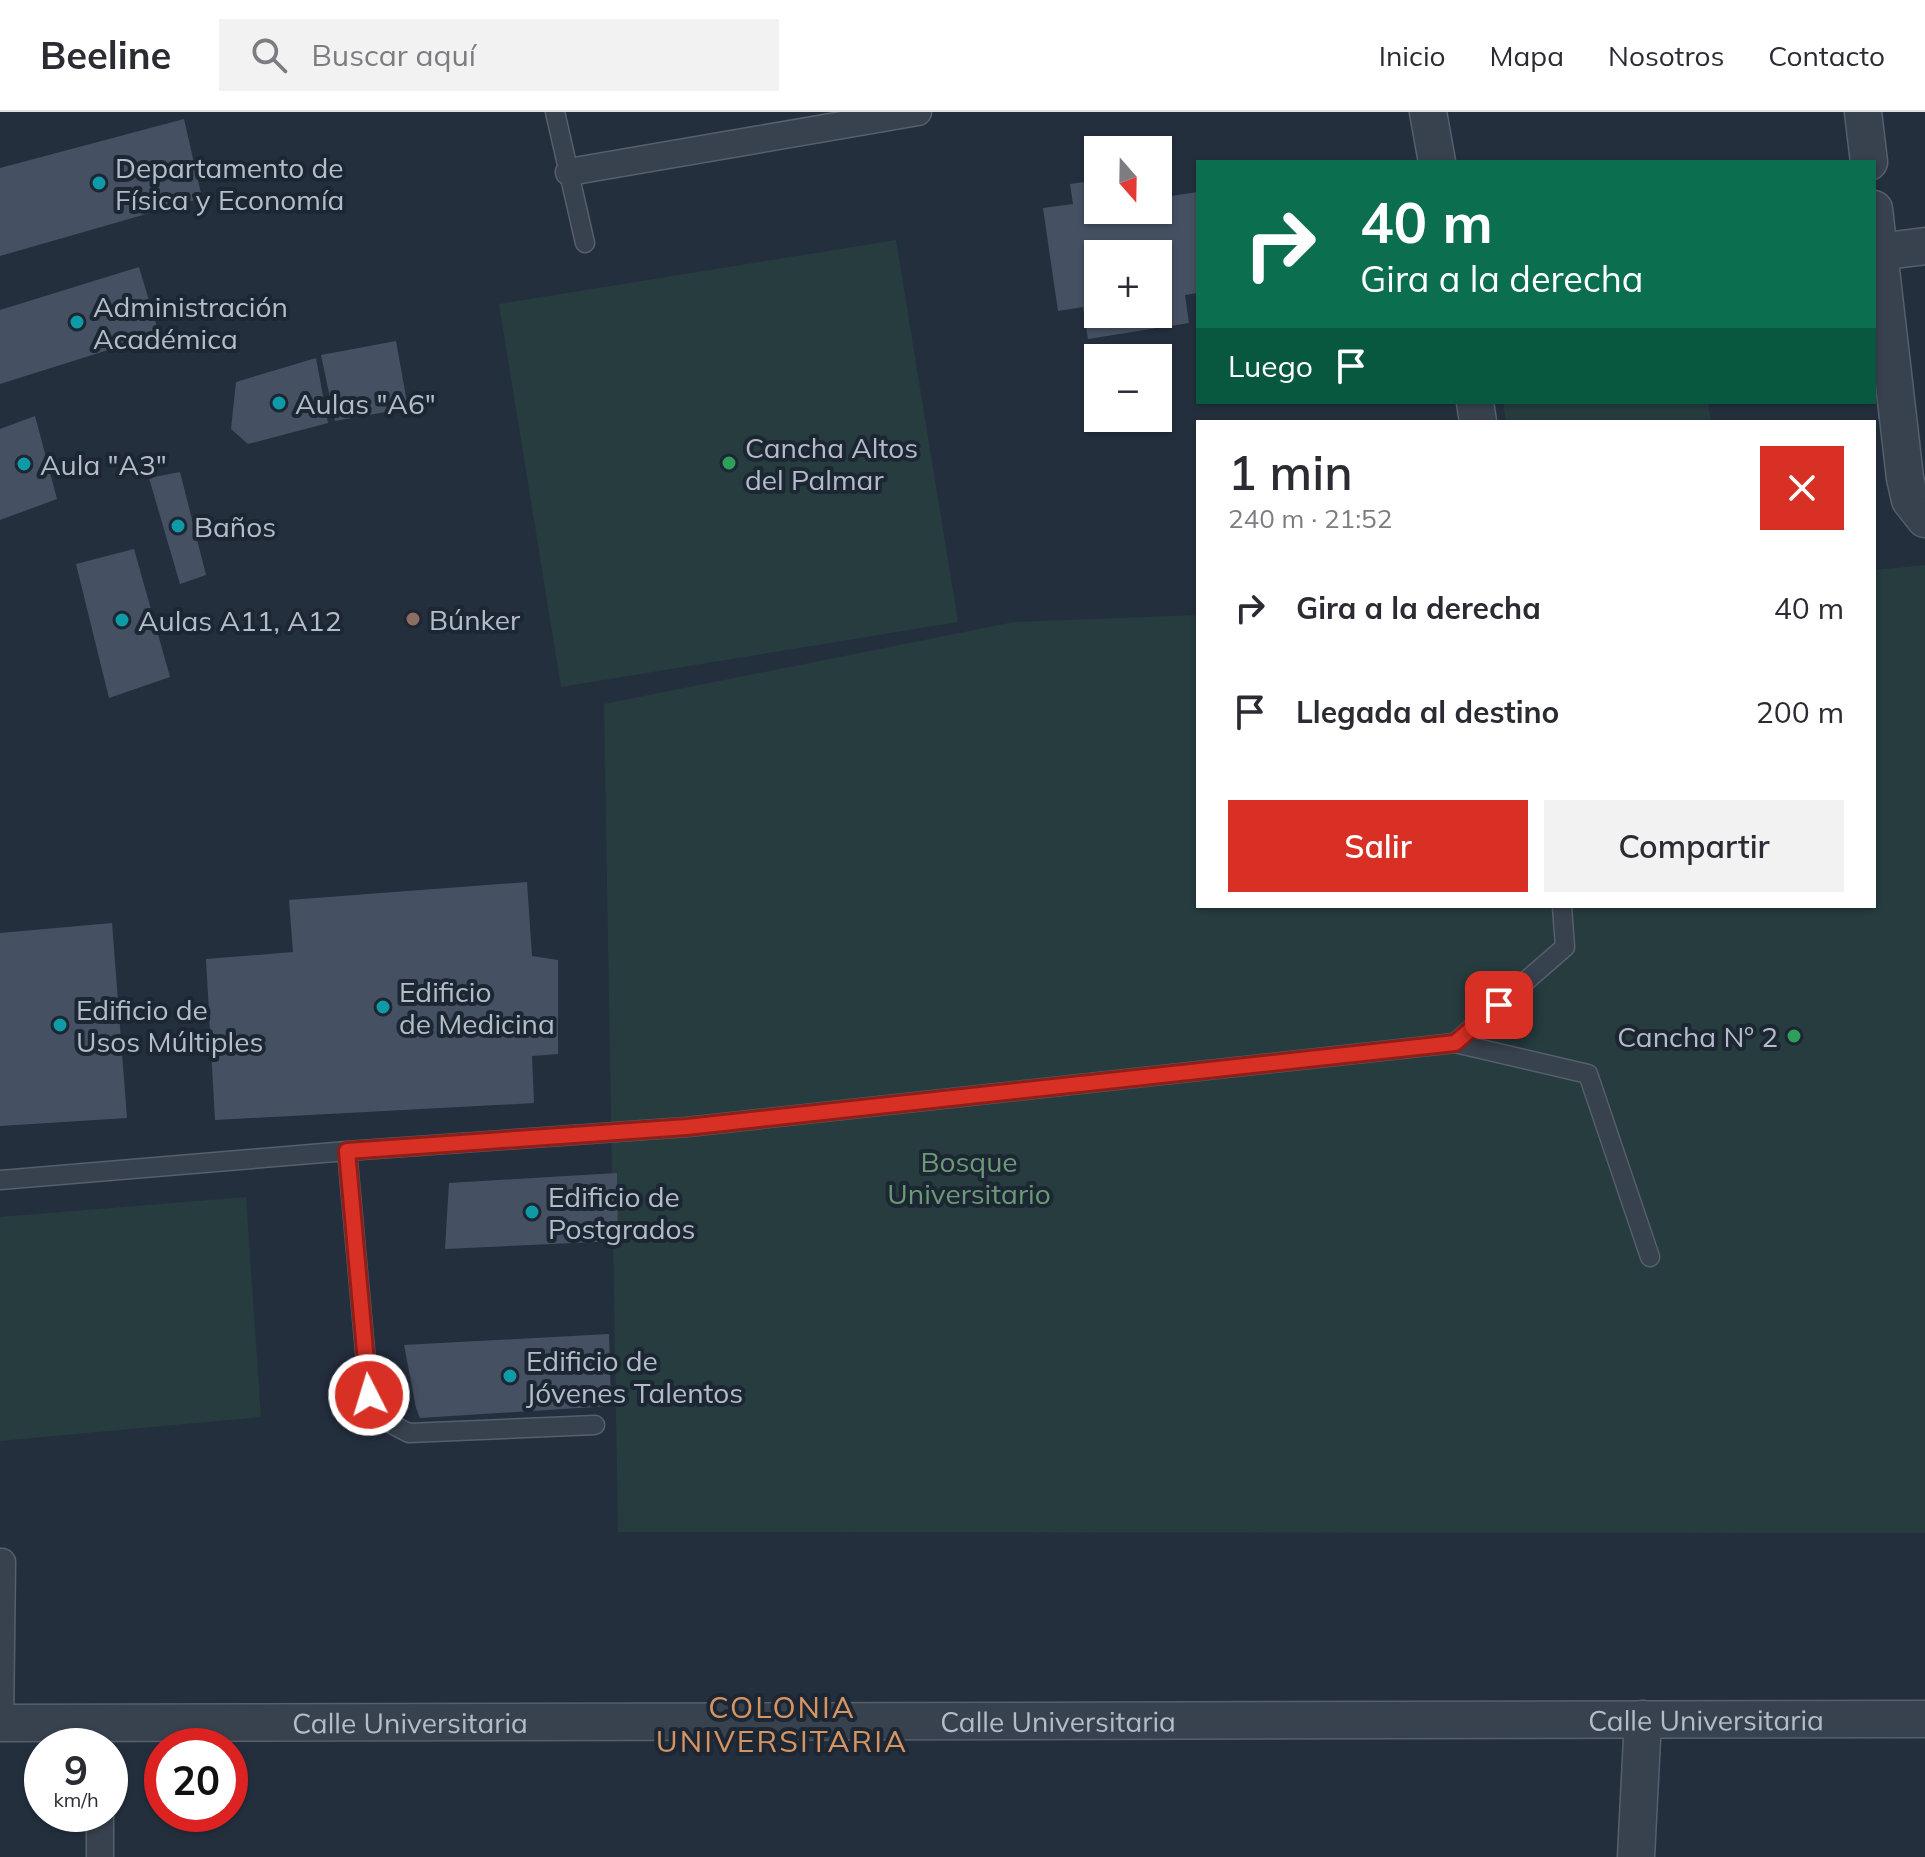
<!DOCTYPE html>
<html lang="es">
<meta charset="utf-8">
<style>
:root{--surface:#fff;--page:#f2f2f3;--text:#2b2b33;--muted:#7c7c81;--line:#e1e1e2;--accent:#d93025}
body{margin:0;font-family:Mulish,sans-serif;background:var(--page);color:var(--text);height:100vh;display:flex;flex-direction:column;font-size:30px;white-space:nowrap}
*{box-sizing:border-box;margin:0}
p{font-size:26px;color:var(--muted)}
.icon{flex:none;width:44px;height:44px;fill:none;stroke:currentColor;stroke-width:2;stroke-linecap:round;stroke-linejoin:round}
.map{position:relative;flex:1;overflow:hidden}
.details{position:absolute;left:1196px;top:308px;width:680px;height:488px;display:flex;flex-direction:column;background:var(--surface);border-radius:0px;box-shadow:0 2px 6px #0004}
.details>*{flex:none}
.top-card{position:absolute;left:1196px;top:48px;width:680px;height:244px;border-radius:0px;box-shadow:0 2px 6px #0004;background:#0b6e4f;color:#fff;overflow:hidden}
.needle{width:52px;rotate:160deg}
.tools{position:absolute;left:1084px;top:24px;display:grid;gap:16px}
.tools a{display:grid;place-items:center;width:88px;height:88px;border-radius:0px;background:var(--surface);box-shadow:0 2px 6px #0004;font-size:40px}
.speed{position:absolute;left:24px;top:1616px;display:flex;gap:16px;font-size:40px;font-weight:700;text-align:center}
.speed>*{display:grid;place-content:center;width:104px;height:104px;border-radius:50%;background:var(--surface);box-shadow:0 2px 6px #0004;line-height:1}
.speed small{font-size:20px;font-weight:400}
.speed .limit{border:12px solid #d22;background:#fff;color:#111}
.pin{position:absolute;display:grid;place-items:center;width:68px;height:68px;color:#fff;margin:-34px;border-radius:16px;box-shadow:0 4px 12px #0006}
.me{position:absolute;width:88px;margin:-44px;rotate:355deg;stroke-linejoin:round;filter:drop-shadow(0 0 6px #0008)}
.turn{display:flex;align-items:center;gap:28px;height:168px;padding:0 32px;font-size:36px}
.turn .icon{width:104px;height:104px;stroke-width:2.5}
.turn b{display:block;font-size:56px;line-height:68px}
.then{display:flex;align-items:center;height:76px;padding:0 32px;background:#0003;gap:16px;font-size:30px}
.round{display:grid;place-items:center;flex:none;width:84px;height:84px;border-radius:0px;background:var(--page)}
.summary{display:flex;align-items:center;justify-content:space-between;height:136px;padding:0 32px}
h1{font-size:48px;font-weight:600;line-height:60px}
.primary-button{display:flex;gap:16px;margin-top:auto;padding:16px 32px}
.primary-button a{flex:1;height:92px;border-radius:0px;background:var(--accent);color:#fff;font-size:32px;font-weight:600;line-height:92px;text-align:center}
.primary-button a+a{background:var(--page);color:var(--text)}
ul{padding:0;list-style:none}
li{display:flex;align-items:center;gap:24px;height:104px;padding:0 32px}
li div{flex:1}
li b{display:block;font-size:30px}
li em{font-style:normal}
header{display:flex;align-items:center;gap:48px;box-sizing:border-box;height:112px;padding:0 40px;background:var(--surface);border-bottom:2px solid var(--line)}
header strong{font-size:38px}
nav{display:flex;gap:44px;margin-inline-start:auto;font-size:28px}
.search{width:560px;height:72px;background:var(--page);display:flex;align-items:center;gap:20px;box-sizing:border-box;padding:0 28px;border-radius:0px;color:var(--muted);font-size:30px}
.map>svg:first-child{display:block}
.green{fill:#263c3f}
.building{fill:#455162;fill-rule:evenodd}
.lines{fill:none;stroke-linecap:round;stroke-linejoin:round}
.service-casing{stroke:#565f6c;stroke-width:21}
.pedestrian-casing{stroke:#565f6c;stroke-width:29}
.minor-casing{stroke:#565f6c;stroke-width:39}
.service{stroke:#38414e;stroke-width:18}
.pedestrian{stroke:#38414e;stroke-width:26}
.minor{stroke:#38414e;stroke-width:36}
.route-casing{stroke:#8d1f18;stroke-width:20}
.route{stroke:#d93025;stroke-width:14}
.culture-dot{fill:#0f9aa8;stroke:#1d2633;stroke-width:3}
.leisure-dot{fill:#2e9e5b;stroke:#1d2633;stroke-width:3}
.education-dot{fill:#8d6e63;stroke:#1d2633;stroke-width:3}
.labels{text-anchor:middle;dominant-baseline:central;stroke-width:8;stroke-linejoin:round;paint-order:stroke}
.poi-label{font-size:28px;fill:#b4bcc9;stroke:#1d2633;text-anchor:start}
.park-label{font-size:28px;fill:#6b9a76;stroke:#1d2633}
.street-label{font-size:28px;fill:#b4bcc9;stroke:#1d2633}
.neighbourhood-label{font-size:30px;letter-spacing:2px;fill:#d59563;stroke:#1d2633}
</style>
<header>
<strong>Beeline</strong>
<div class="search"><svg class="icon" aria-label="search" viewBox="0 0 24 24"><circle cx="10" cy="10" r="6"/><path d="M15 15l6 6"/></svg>Buscar aquí</div>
<nav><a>Inicio</a><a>Mapa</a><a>Nosotros</a><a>Contacto</a></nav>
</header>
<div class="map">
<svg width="1925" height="1745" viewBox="0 0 1925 1745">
<rect width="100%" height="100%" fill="#242f3e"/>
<path class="green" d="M896 128 958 510 561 575 499 192Z
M1503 290H1708L1711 310H1506Z
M1925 453V1421L618 1420 604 592 1014 510 1198 503V794H1874V458Z
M246 1085 261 1305 0 1329V1105Z"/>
<path class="building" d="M184 7 202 86 0 144V56Z
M1166 58 1171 84 1198 80V181L1185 183 1189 211 1088 227 1083 195 1058 199 1043 96 1073 92 1070 72 1098 68V98H1158V59ZM1098 142H1158V202H1098Z
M139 155 159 222 0 272V198Z
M396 229 408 296 335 309 321 243Z
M316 246 328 311 248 332 231 317 236 270Z
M35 304 57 387 0 408V317Z
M180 360 206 463 180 472 149 366Z
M134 437 170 565 109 586 76 452Z
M527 770 532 844 558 848V942L532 944 534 991 215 1008 206 847 293 840 289 788Z
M112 811 127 1006 0 1014V821Z
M617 1061 618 1129 445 1137 449 1071Z
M609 1222 611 1294 420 1306 416 1296 404 1233Z"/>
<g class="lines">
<defs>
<path id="service" d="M555 0 585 131
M1455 931 1565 835 1562 794
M347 1039 369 1283C381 1306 385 1310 409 1321L595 1313
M0 1068 347 1039 687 1015 1455 931 1588 962 1650 1145"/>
<path id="pedestrian" d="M569 60 918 0
M0 1611 2 1450
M100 1745V1702"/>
<g id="minor">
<path d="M1428 0 1437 50"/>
<path d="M1863 0 1869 50"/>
<path d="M1874 97 1905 366 1910 388 1925 407"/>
<path d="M1879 140 1925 134"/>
<path d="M1475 290 1478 310"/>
<path id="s1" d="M0 1611 1925 1607"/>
<path d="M1636 1745 1643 1607"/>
</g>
</defs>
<use href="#service" class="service-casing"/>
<use href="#pedestrian" class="pedestrian-casing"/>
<use href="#minor" class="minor-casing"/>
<use href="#service" class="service"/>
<use href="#pedestrian" class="pedestrian"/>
<use href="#minor" class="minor"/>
</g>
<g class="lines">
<defs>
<path id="route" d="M369 1283 347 1039 687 1015 1455 931 1499 893"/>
</defs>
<use href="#route" class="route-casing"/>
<use href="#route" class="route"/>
</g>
<g class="culture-dot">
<circle cx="99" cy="71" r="8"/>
<circle cx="77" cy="210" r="8"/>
<circle cx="279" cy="291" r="8"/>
<circle cx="24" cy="352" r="8"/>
<circle cx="178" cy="414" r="8"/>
<circle cx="122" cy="508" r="8"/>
<circle cx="383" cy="895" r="8"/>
<circle cx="60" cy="913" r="8"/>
<circle cx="532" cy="1100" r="8"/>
<circle cx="510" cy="1264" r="8"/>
</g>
<g class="leisure-dot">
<circle cx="729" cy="351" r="8"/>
<circle cx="1794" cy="924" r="8"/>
</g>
<circle class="education-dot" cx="413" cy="507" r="8"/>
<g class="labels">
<g class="poi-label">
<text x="115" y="55">Departamento de<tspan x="115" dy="32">Física y Economía</tspan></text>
<text x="93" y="194">Administración<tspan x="93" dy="32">Académica</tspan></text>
<text x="295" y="291">Aulas "A6"</text>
<text x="745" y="335">Cancha Altos<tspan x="745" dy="32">del Palmar</tspan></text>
<text x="40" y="352">Aula "A3"</text>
<text x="194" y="414">Baños</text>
<text x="429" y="507">Búnker</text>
<text x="138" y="508">Aulas A11, A12</text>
<text x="399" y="879">Edificio<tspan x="399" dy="32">de Medicina</tspan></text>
<text x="76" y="897">Edificio de<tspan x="76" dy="32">Usos Múltiples</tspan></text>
<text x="1778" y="924" text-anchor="end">Cancha Nº 2</text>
<text x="548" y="1084">Edificio de<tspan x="548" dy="32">Postgrados</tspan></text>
<text x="526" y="1248">Edificio de<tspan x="526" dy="32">Jóvenes Talentos</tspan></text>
</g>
<g class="park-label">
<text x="969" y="1049">Bosque<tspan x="969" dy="32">Universitario</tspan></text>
</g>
<g class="street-label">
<text stroke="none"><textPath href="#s1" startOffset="1706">Calle Universitaria</textPath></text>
<text stroke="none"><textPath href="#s1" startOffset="1058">Calle Universitaria</textPath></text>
<text stroke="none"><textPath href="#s1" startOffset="410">Calle Universitaria</textPath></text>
</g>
<g class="neighbourhood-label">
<text x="782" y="1595">COLONIA<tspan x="782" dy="34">UNIVERSITARIA</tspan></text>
</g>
</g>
</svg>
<div class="tools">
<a><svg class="needle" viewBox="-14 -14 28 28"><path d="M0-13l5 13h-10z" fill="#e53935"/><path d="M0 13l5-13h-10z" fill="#7c7c81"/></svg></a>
<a>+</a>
<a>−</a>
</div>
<div class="speed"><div>9<small>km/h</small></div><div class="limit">20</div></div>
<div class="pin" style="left:1499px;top:893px;background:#d93025"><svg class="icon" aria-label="arrive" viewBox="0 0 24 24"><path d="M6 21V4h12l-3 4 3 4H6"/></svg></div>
<svg class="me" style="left:369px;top:1283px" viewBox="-20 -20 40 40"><circle r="17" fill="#d93025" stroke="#fff" stroke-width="3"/><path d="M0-11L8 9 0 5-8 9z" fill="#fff"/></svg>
<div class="top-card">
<div class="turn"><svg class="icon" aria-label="right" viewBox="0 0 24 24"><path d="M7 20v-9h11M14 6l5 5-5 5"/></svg><div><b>40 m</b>Gira a la derecha</div></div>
<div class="then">Luego<svg class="icon" aria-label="arrive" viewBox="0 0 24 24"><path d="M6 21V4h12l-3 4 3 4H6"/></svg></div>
</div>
<section class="details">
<div class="summary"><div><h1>1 min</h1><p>240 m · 21:52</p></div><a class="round" style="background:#d93025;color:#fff"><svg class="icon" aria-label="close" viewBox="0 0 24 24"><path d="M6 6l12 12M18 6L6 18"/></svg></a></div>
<ul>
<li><svg class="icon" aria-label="right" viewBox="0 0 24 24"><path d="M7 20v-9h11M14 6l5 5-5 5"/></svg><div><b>Gira a la derecha</b></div><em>40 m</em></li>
<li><svg class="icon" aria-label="arrive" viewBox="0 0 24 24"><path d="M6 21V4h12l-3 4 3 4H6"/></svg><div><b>Llegada al destino</b></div><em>200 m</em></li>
</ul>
<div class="primary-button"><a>Salir</a><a>Compartir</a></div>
</section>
</div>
